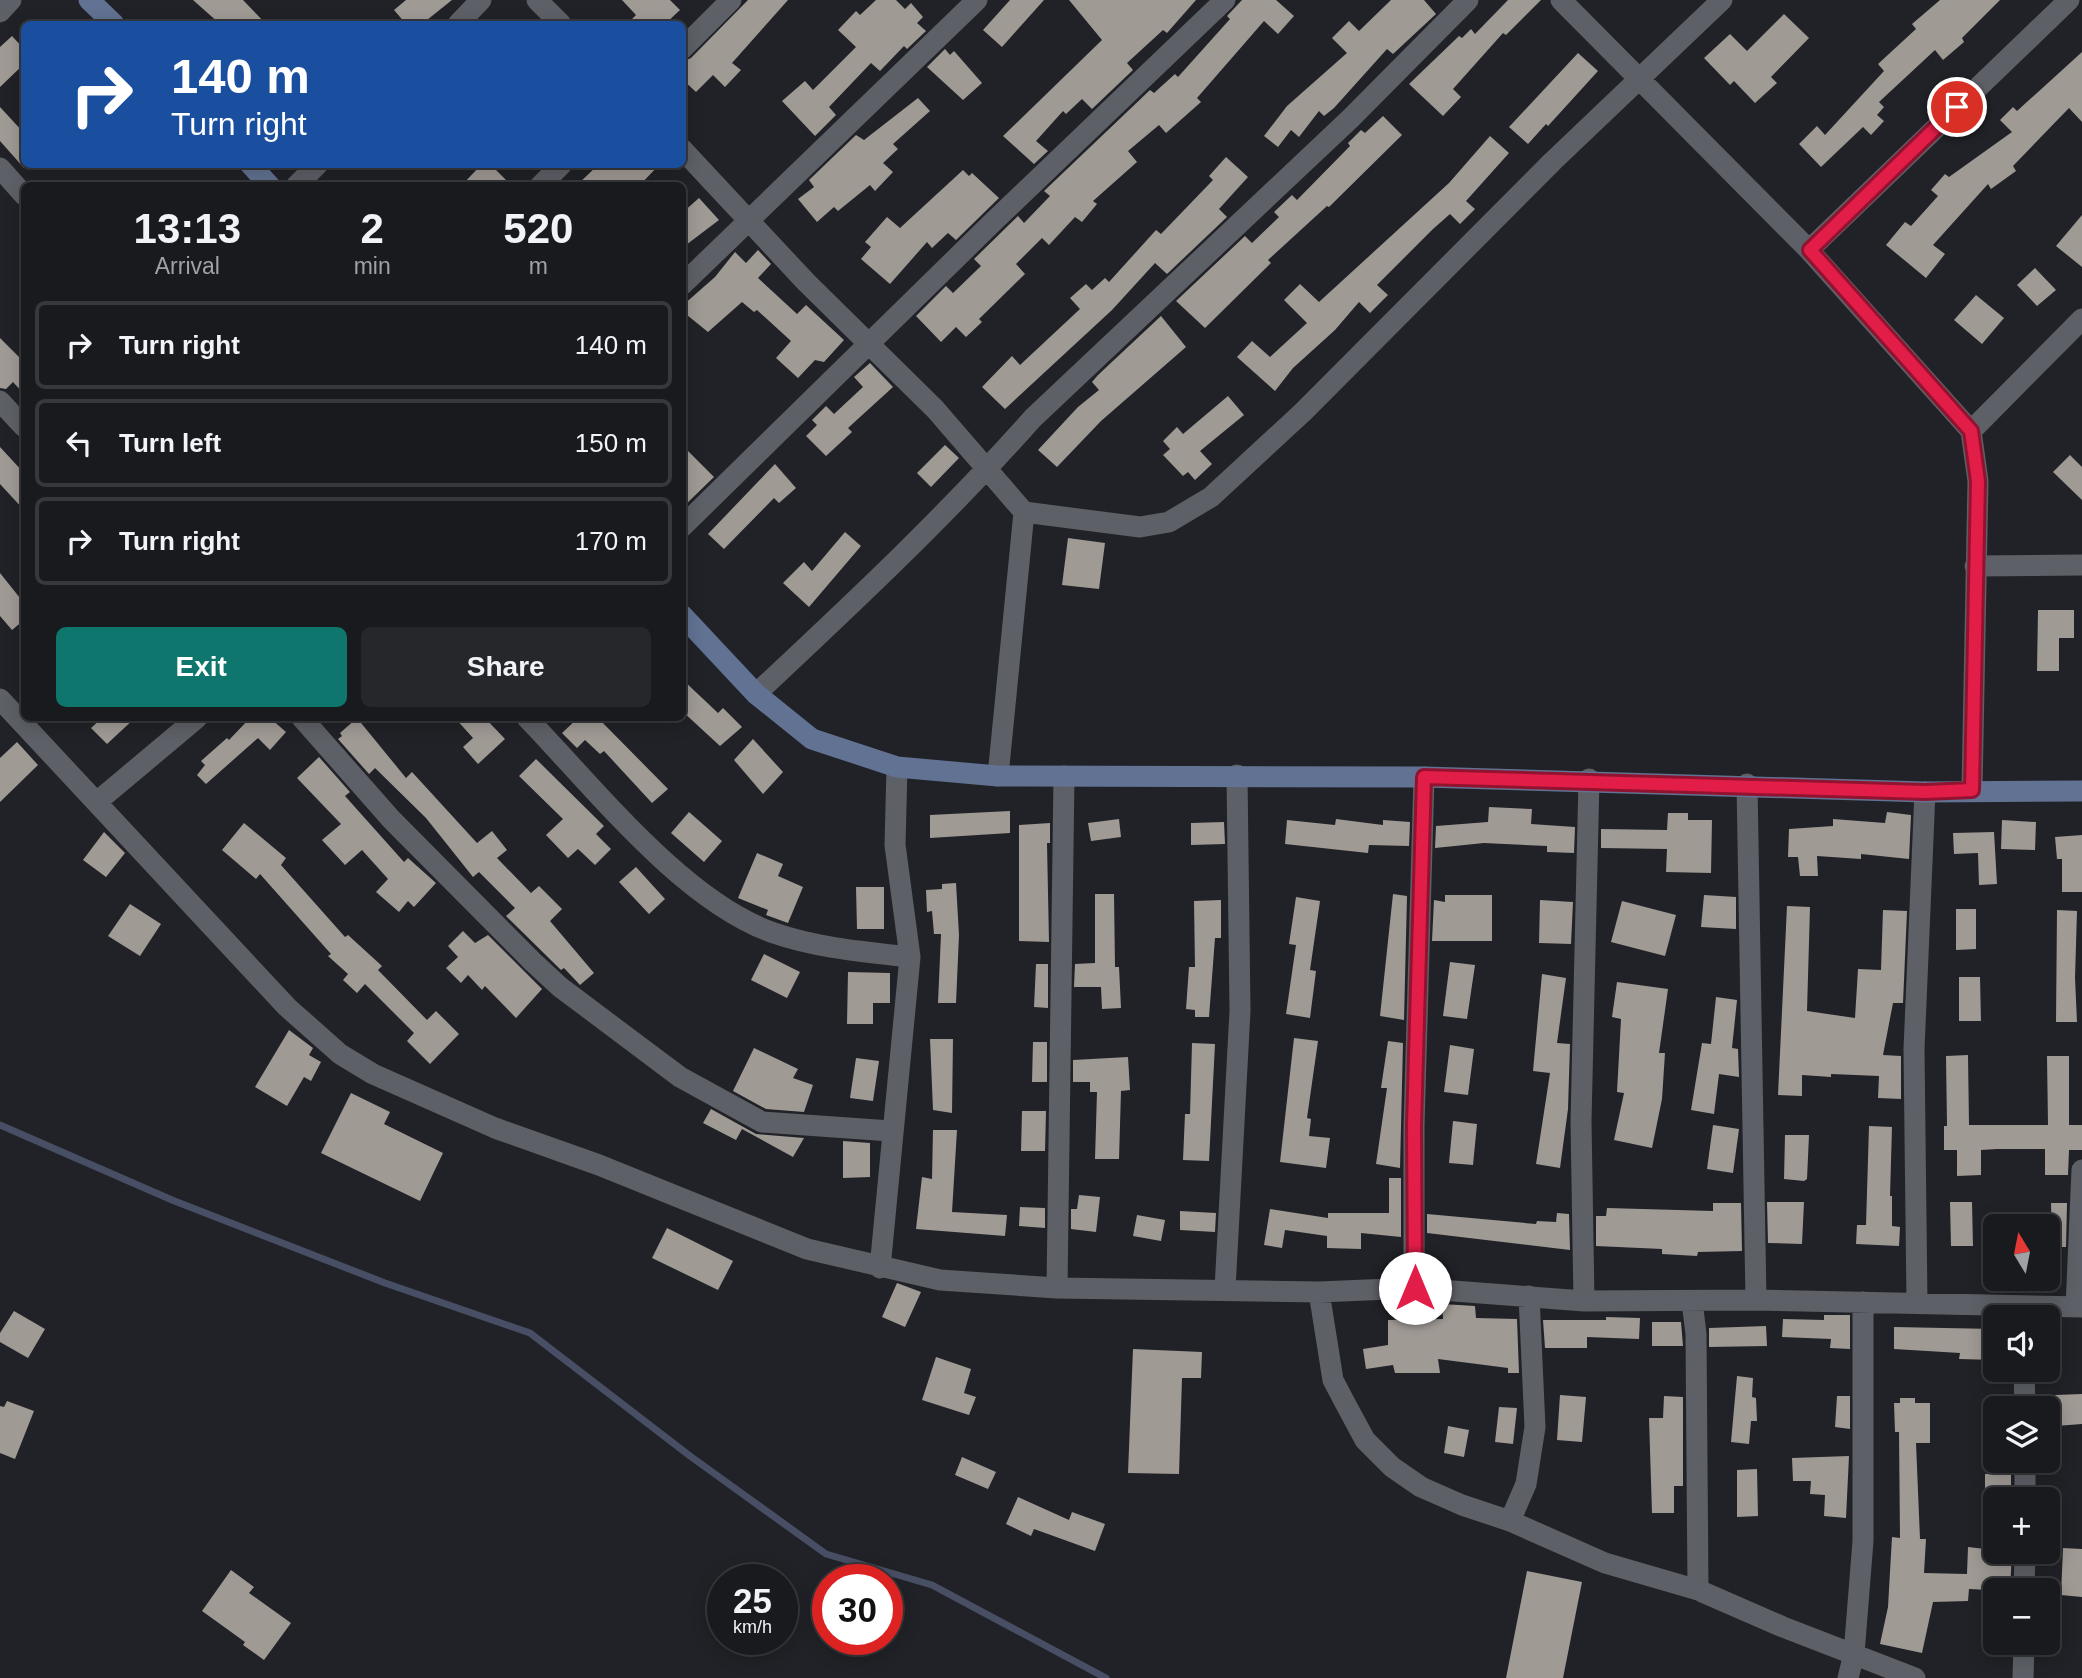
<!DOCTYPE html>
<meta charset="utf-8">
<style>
:root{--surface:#181a1d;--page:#25272a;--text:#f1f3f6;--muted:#9fa1a4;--line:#36383b;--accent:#0f766e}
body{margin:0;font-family:Arial,sans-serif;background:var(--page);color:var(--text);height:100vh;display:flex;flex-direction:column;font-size:26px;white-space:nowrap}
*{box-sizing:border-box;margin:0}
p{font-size:23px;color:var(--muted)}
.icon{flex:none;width:38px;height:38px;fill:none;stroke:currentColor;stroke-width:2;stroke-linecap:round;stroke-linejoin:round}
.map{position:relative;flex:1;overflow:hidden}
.panel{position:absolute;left:21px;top:182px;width:665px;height:539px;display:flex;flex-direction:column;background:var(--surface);border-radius:10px;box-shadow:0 4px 18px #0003,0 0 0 2px var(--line)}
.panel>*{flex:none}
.guide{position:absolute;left:21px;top:21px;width:665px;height:147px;border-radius:10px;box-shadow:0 4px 18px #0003,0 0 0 2px var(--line);background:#1a4fa0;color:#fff;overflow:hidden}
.needle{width:46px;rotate:350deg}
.buttons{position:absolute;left:1983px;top:1214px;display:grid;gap:14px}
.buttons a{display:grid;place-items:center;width:77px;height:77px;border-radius:10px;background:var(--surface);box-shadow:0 4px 18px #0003,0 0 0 2px var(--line);font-size:35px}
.speed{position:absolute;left:707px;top:1564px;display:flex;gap:14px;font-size:35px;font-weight:700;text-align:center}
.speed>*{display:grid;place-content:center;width:91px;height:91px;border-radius:50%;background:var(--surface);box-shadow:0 4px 18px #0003,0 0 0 2px var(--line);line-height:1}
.speed small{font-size:18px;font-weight:400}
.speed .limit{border:10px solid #d22;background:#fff;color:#111}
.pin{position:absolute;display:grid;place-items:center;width:60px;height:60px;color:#fff;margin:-30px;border:4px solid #fff;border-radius:50%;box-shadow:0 2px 7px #0007}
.me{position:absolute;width:77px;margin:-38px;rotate:0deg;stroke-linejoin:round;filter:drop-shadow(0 0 5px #0008)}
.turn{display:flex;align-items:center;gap:24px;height:147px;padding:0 35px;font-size:32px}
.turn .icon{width:91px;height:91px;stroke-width:2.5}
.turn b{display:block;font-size:49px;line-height:60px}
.eta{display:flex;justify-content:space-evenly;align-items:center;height:119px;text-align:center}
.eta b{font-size:42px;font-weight:800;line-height:49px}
.cta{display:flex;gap:14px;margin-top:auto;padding:14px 35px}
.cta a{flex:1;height:80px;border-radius:10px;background:var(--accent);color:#fff;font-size:28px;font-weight:800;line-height:80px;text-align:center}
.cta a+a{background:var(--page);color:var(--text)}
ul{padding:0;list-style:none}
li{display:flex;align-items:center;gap:21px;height:88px;margin:0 14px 10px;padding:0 21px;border:4px solid var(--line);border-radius:10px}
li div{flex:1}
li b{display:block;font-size:26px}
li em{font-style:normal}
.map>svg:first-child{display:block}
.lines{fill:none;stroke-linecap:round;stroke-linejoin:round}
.stream{stroke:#484f64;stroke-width:7}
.building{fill:#a09a95}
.street{stroke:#5d6066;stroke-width:21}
.secondary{stroke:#617292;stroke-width:21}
.route-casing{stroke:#92132f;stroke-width:18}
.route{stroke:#e11d48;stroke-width:12}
</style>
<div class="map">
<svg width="2082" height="1678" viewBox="0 0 2082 1678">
<rect width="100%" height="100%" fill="#202227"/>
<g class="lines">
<path class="stream" d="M0 1125 172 1200 385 1283 530 1333 690 1456 826 1554 932 1585 1106 1678"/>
</g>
<path class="building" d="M193 0H243L266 24H220Z
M406 0H452L422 24H406L394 10Z
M622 0H670L680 10 665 24H627L636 15Z
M748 0H788L732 63 741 70 725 87 713 75 696 92 682 79V62L691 58Z
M876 0H896L905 9 911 3 923 17 917 23 926 31 907 49 904 46 880 71 871 63 829 107 836 115 815 136 782 101 805 81 813 90 856 47 838 30 856 11 860 15Z
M1010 0H1044L1002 47 983 30Z
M1069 0H1196L1167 33 1163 30 1127 63 1133 70 1092 109 1082 99 1066 114 1063 111 1036 141 1048 151 1034 164 1003 136 1102 40Z
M1242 0H1276L1294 16 1278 34 1264 21 1197 98 1201 102 1166 133 1159 125 1128 151 1137 162 1093 201 1097 204 1082 222 1075 217 1049 245 1042 238 1016 264 1025 274 979 319 982 322 966 337 956 327 941 342 916 316 946 286 953 293 981 266 974 259 1018 216 1024 223 1050 196 1044 191 1150 90 1154 93 1175 74 1178 77 1230 19 1227 16Z
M1391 0H1424L1436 14 1393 54 1387 49 1334 108 1324 116 1319 111 1299 137 1291 130 1278 147 1264 136 1287 106 1347 53 1332 38 1349 21 1359 31Z
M1508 0H1541L1506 35 1503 33 1453 89 1461 97 1443 116 1409 84 1459 36 1462 38 1471 29 1475 34Z
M1940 0H2000L1962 38 1964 42 1943 60 1935 50 1879 102 1884 107 1877 115 1884 121 1871 135 1863 127 1821 167 1799 144 1817 126 1825 135 1884 71 1878 64 1916 29 1912 24Z
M1784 14 1809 38 1771 77 1777 83 1755 103 1734 81 1730 85 1704 58 1730 34 1747 51Z
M12 36 24 49V64L0 87V47Z
M945 49 950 55 954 51 982 83 963 100 927 67Z
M2082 52V122L2069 108 2013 166 2016 171 1991 189 1988 184 1933 245 1945 254 1926 278 1886 245 1905 222 1911 226 1938 196 1931 190 1945 174 1949 177 2012 132 2000 120 2013 107 2017 111Z
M1578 53 1598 71 1548 126 1546 124 1528 144 1509 127Z
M918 98 930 111 893 144 898 149 883 163 893 172 875 191 870 185 838 211 834 207 817 222 798 199 814 187 809 180 856 135 864 140Z
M0 107 24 133V168L0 141Z
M1383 116 1402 135 1329 207 1327 206 1268 260 1271 263 1205 328 1176 301 1245 236 1252 243 1279 217 1274 212 1292 195 1297 200 1350 146 1348 143 1361 130 1365 133Z
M1490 136 1509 153 1466 201 1475 209 1460 224 1450 214 1433 229 1377 285 1388 295 1370 313 1359 302 1335 330 1293 368 1275 391 1237 357 1252 341 1270 357 1307 323 1284 300 1300 284 1319 302 1449 183Z
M1226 157 1248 177 1219 209 1227 217 1167 274 1155 263 1112 310 1005 409 982 387 1012 356 1020 365 1080 309 1070 298 1086 284 1092 290 1105 278 1109 282 1156 230 1161 234 1213 180 1209 176Z
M482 164H490L512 186H461Z
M599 164H660L639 186H576Z
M963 170 969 176 972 173 999 198 956 240 948 233 932 248 927 242 890 284 861 259 871 247 865 242 887 217 900 228Z
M699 198 719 220 682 248V213Z
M2082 215V267L2056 246Z
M758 250 771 264 758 278 797 314 806 305 844 340 824 362 815 360 798 378 776 358 791 341 757 310 754 312 742 302 708 332 682 311V306L715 277 735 252 746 263Z
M2035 268 2056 290 2037 306 2017 285Z
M1976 295 2004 318 1982 344 1954 320Z
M1161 316 1186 347 1101 421 1057 467 1038 450 1078 407 1099 390 1092 382 1098 375Z
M0 338 24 362V394L13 382 6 389 0 388Z
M870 363 893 387 848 428 852 432 826 456 806 436 817 425 812 420 826 406 834 414 863 387 854 377Z
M1228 396 1244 415 1200 451 1212 464 1195 480 1188 472 1183 476 1163 455 1170 449 1163 441 1177 427 1183 434Z
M682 445 714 477 682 508Z
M945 445 959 458 931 487 917 473Z
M0 447 24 473V510L0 484Z
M2070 455 2082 467V500L2053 472Z
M775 464 796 488 779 503 774 498 724 549 708 534Z
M845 532 861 546 809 607 783 583 804 562 812 571Z
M1068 538 1105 543 1099 589 1062 585Z
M0 573 24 603V620L12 630 0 616Z
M2038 610H2074V638H2059V671H2037Z
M682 679 718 713 723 708 742 727 720 746 682 711Z
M102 718H135L107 744 91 728Z
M250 718H270L286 732 270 750 258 738 206 784 197 775 205 765 201 761 227 738 229 740Z
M357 718 406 778 412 772 477 843 492 831 507 850 497 858 531 893 539 886 562 909 550 921 594 973 580 985 564 968 561 970 506 916 515 908 479 872 473 877 426 818 375 768 369 774 338 739 342 736 340 733Z
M455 718H485L505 739 478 764 463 747 473 738Z
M578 718H598L668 789 652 803 604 751 600 754 585 740 577 748 562 733Z
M753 739 783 772 763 794 734 760Z
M17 742 38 765 0 802V758Z
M319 757 350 792 345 796 404 862 408 858 436 883 414 907 408 901 399 912 376 892 388 879 362 850 345 865 322 840 341 824 297 778Z
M536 759 604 826 596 834 611 849 595 865 578 849 568 858 546 835 563 819 519 776Z
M1489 807 1532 809 1531 824 1575 827 1574 853 1547 852V846L1484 843 1435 848 1436 826 1488 822Z
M1010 811V833L930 838V815Z
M689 812 722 841 704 862 671 833Z
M1887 812 1911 815 1909 859 1861 854V859L1817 856 1818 876H1800L1798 857H1788L1789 829 1833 826V819L1885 823Z
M1668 813H1688V820H1712L1711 873 1666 872 1667 849 1601 848V829L1667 830Z
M1119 819 1121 837 1091 841 1088 823Z
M1336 819 1383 825V820L1410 822 1409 846 1369 845 1368 853 1285 844 1287 820 1335 825Z
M2002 820 2036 822 2035 850 2001 849Z
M1224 822 1225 844 1191 845V823Z
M244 823 286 858 281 865 345 937 348 935 382 966 378 970 427 1020 436 1011 459 1034 430 1064 407 1041 414 1033 365 984 357 993 343 980 348 974 328 956 331 954 260 874 256 879 222 850Z
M1050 823V843H1047L1049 942 1019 941V825Z
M104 832 125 853 106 877 83 860Z
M1994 832 1997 884 1979 885 1978 853 1954 854 1953 833Z
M2082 835V892H2062V859H2057L2055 837Z
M757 853 783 864 778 876 803 887 788 923 766 915 768 910 738 898Z
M636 867 665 899 649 914 619 882Z
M956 883 959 935 956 1003H938L941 934H934L932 911 927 912 926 890 942 889V884Z
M856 887H884V929H857Z
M1095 894H1114L1115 967H1119L1121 1008 1102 1009 1101 987H1074L1075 964 1095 963Z
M1393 894 1407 896 1404 1020 1380 1016Z
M1445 895H1492V941H1432L1434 900 1445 902Z
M1704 895 1736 897V929L1701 927Z
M1296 897 1320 901 1310 970 1316 971 1310 1018 1286 1014 1296 945 1289 944Z
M1221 900V938H1215L1209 1017H1195V1010L1186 1009 1189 967H1195L1194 901Z
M1540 900 1573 902 1571 944 1539 943Z
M1622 901 1676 915 1665 956 1611 942Z
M130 904 161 924 140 956 108 936Z
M1787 906 1810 907 1807 1011 1855 1018 1858 969 1881 970 1883 910 1907 911 1903 1003H1893L1883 1055 1901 1056V1099L1878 1098 1879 1076 1831 1074V1077L1802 1075V1096L1778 1095Z
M1956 909H1976V949L1956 950Z
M2057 910 2077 911 2075 978 2077 1022H2056Z
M463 931 475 943 488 935 542 989 516 1018 485 986 482 990 468 975 461 983 446 968 458 957 448 946Z
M764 954 800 972 787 998 751 980Z
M1450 962 1475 965 1467 1019 1443 1016Z
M1036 964H1048V1008L1034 1007Z
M848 972 890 973V1003H873V1024H847Z
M1542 974 1566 978 1557 1043 1570 1044 1568 1109 1560 1168 1536 1164 1550 1073 1533 1071Z
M1959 977H1980L1981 1021H1959Z
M1617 982 1668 989 1659 1053H1665L1662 1099 1652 1148 1614 1140 1624 1093 1617 1092 1621 1019 1612 1017Z
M1716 997 1737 1000 1732 1048 1738 1049 1739 1077 1719 1074 1714 1114 1691 1110 1702 1043 1711 1044Z
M289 1030 313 1048 309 1055 321 1062 311 1081 304 1077 287 1106 255 1087Z
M1294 1038 1318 1041 1307 1118 1311 1119 1309 1136 1330 1138 1326 1168 1280 1162Z
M930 1039H953L952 1113 933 1110Z
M1388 1041 1403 1043 1400 1168 1376 1164 1387 1088H1381Z
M1033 1042H1047V1082H1032Z
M1192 1043 1215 1044 1209 1161 1183 1160 1185 1114H1190Z
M1450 1045 1474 1049 1468 1095 1444 1092Z
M754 1048 798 1069 793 1078 813 1085 804 1112 766 1109 733 1091Z
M1968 1055 1969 1125H2048L2047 1056H2069V1125H2082V1150H2069L2068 1175H2045V1149H1997L1981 1150V1175L1957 1176V1150H1944V1126H1947L1946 1056Z
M1128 1057 1130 1090 1121 1091 1119 1159H1095L1097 1092H1090V1082H1073V1060Z
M856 1058 879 1061 873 1101 850 1098Z
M351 1093 390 1112 384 1124 443 1153 420 1201 321 1153Z
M711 1109 756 1134 804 1138 793 1157 742 1129 736 1140 703 1123Z
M1022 1111H1046L1045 1151H1021Z
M1453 1121 1477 1124 1473 1165 1449 1163Z
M1713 1125 1739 1129 1733 1173 1707 1169Z
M1869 1126 1892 1127 1890 1196H1892V1226L1900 1227 1899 1246 1856 1244 1857 1225H1866Z
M933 1130H957L952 1212 1007 1215 1005 1236 916 1229 922 1177 932 1179Z
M1785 1135H1809L1807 1179 1804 1181 1784 1179Z
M843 1141 870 1143V1177L843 1178Z
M1389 1178H1401V1237L1361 1233V1249L1327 1248V1236L1285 1230 1282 1248 1264 1245 1270 1209 1328 1218V1213H1389Z
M1079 1195 1100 1197 1096 1232 1071 1229V1209H1077Z
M1767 1202H1804L1802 1244 1768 1243Z
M1950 1202H1972L1973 1246H1951Z
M1713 1203H1741L1742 1251 1698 1252 1697 1256 1662 1254V1249L1596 1246V1216H1606L1607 1208 1713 1211Z
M2051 1203H2067L2066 1247H2052Z
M1020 1207 1045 1208V1228L1019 1226Z
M1180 1211 1216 1213 1215 1232 1180 1230Z
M1557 1213 1569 1214 1570 1250 1427 1233V1214L1536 1224 1537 1221 1556 1222Z
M1137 1215 1165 1220 1161 1241 1133 1236Z
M667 1228 733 1261 718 1290 652 1258Z
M897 1283 921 1292 905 1327 882 1317Z
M1442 1304 1475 1306 1476 1318 1517 1319 1519 1373H1508V1368L1438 1359 1440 1373H1395L1393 1365 1366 1369 1363 1349 1388 1345V1320L1443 1319Z
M14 1311 45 1329 28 1358 0 1342V1333Z
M1824 1315H1850V1349L1830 1348 1831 1339 1782 1337 1783 1319 1824 1320Z
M1606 1317 1640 1318 1639 1339 1587 1337V1348H1545L1543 1320H1606Z
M1652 1322H1681L1683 1346H1652Z
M1766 1326 1767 1346 1709 1347V1328Z
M1894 1327 1995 1329V1360L1959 1359 1960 1353 1894 1349Z
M1133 1349 1202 1352 1201 1378H1182L1179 1474 1128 1473Z
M936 1357 971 1369 964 1393 976 1397 969 1415 922 1400Z
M1737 1376 1753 1378 1752 1397 1756 1398 1757 1421H1751L1749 1444 1731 1442Z
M2082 1394V1424L2056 1426 2055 1395Z
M1560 1395 1586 1397 1582 1442 1557 1440Z
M1664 1396 1683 1397V1486H1674V1513H1652L1649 1418H1663Z
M1837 1396H1850V1429L1835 1427Z
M1900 1398H1915V1403H1930V1443H1916L1920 1539H1926L1924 1573 1967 1574 1968 1547 2012 1552 2010 1591 1969 1589 1968 1601 1933 1602 1922 1653 1880 1644 1888 1607 1892 1537 1900 1538 1899 1432H1895L1894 1403H1900Z
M7 1401 34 1411 15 1459 0 1453V1406L4 1407Z
M1499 1407 1517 1408 1513 1444 1495 1442Z
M1448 1426 1469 1430 1464 1457 1444 1453Z
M1849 1456 1846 1518 1824 1516 1825 1495 1810 1494 1811 1481H1793L1792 1458Z
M962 1457 996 1472 988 1489 955 1475Z
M1757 1469 1758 1516 1737 1517V1470Z
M1985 1474H2011V1500H1985Z
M1018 1497 1069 1520 1072 1512 1105 1524 1095 1551 1034 1529 1031 1536 1006 1524Z
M2063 1548 2082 1549V1597L2061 1595Z
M231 1570 254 1587 249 1593 291 1623 264 1660 243 1645 245 1642 202 1611Z
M1527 1571 1582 1582 1563 1678H1506Z"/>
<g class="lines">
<path class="street" d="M537 0 561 24
M1561 0 1809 250 1971 431 1978 481 1972 790
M0 12 11 0
M458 24 481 0
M682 49 731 0
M682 149 806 282 935 409 1024 512 1140 527 1169 522 1211 497 1303 412 1552 162 1722 0
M0 168 24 195
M296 186 318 164
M540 186 562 164
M1809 250 2069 0
M682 285 977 0
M0 401 24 427
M1971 431 2082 319
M682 527 995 220 1225 0
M1975 566 2082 565
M756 694C851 605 946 516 1033 418L1351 118 1468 0
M0 699 287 1007 340 1054 373 1074 495 1128 599 1165 807 1249 940 1280 1057 1288 1319 1292 1414 1288 1584 1301 1756 1300 2082 1307
M302 718 391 819 533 962 560 987 680 1077 762 1122 891 1131
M527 718C593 786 683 902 774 933 817 948 865 952 910 957
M998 776 1024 512
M1747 784 1756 1300
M98 801 197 718
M880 1268 910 957 895 845 897 767
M1057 1288 1064 776
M1414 1288V1126L1424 777
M1225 1289 1240 1011 1237 775
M1319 1292 1333 1380 1344 1401 1365 1440 1392 1467 1421 1487 1462 1505 1510 1521 1605 1563 1698 1590 1783 1627 1915 1678
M1584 1301 1581 1121 1589 779
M1692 1301 1696 1334 1698 1590
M1917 1303 1914 1049 1925 792
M2076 1307 2082 1170
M2024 1370 2025 1409
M2025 1500V1461
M1510 1521 1526 1484 1535 1427 1529 1296
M2024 1591 2025 1552
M1848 1678 1854 1654 1863 1541V1302
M2023 1678 2024 1643"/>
<path class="secondary" d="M89 0 114 24
M250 164 270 186
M682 615 756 694 812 739 897 767 998 776 1424 777 1925 792 2082 791"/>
</g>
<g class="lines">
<defs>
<path id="route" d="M1415 1288 1414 1126 1424 777 1925 792 1972 790 1978 481 1971 431 1810 250 1957 107"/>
</defs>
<use href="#route" class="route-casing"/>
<use href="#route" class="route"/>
</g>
</svg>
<div class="buttons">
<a><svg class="needle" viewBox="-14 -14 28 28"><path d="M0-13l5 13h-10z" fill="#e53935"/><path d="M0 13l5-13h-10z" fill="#9fa1a4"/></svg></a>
<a><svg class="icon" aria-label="sound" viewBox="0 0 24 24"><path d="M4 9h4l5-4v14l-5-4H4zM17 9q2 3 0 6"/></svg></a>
<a><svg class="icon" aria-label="layers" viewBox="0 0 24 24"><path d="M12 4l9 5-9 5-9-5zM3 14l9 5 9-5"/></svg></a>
<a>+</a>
<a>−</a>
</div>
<div class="speed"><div>25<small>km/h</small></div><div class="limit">30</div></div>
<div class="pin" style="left:1957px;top:107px;background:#d93025"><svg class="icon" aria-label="arrive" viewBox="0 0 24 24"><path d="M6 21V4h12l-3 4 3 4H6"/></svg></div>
<svg class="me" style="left:1415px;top:1288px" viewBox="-20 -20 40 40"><circle r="19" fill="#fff"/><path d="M0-13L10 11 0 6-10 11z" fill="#e11d48"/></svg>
<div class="guide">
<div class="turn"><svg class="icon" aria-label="right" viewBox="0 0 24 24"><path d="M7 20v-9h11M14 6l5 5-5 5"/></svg><div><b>140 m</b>Turn right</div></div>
</div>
<section class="panel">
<div class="eta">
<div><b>13:13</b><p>Arrival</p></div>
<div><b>2</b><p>min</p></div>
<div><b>520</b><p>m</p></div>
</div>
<ul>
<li><svg class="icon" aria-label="right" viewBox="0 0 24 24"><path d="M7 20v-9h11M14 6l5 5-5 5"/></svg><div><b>Turn right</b></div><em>140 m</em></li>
<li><svg class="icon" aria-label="left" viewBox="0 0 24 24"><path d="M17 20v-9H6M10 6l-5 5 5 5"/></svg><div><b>Turn left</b></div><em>150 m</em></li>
<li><svg class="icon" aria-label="right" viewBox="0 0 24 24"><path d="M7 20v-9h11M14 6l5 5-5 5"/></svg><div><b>Turn right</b></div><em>170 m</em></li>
</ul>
<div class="cta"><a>Exit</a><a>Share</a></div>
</section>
</div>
